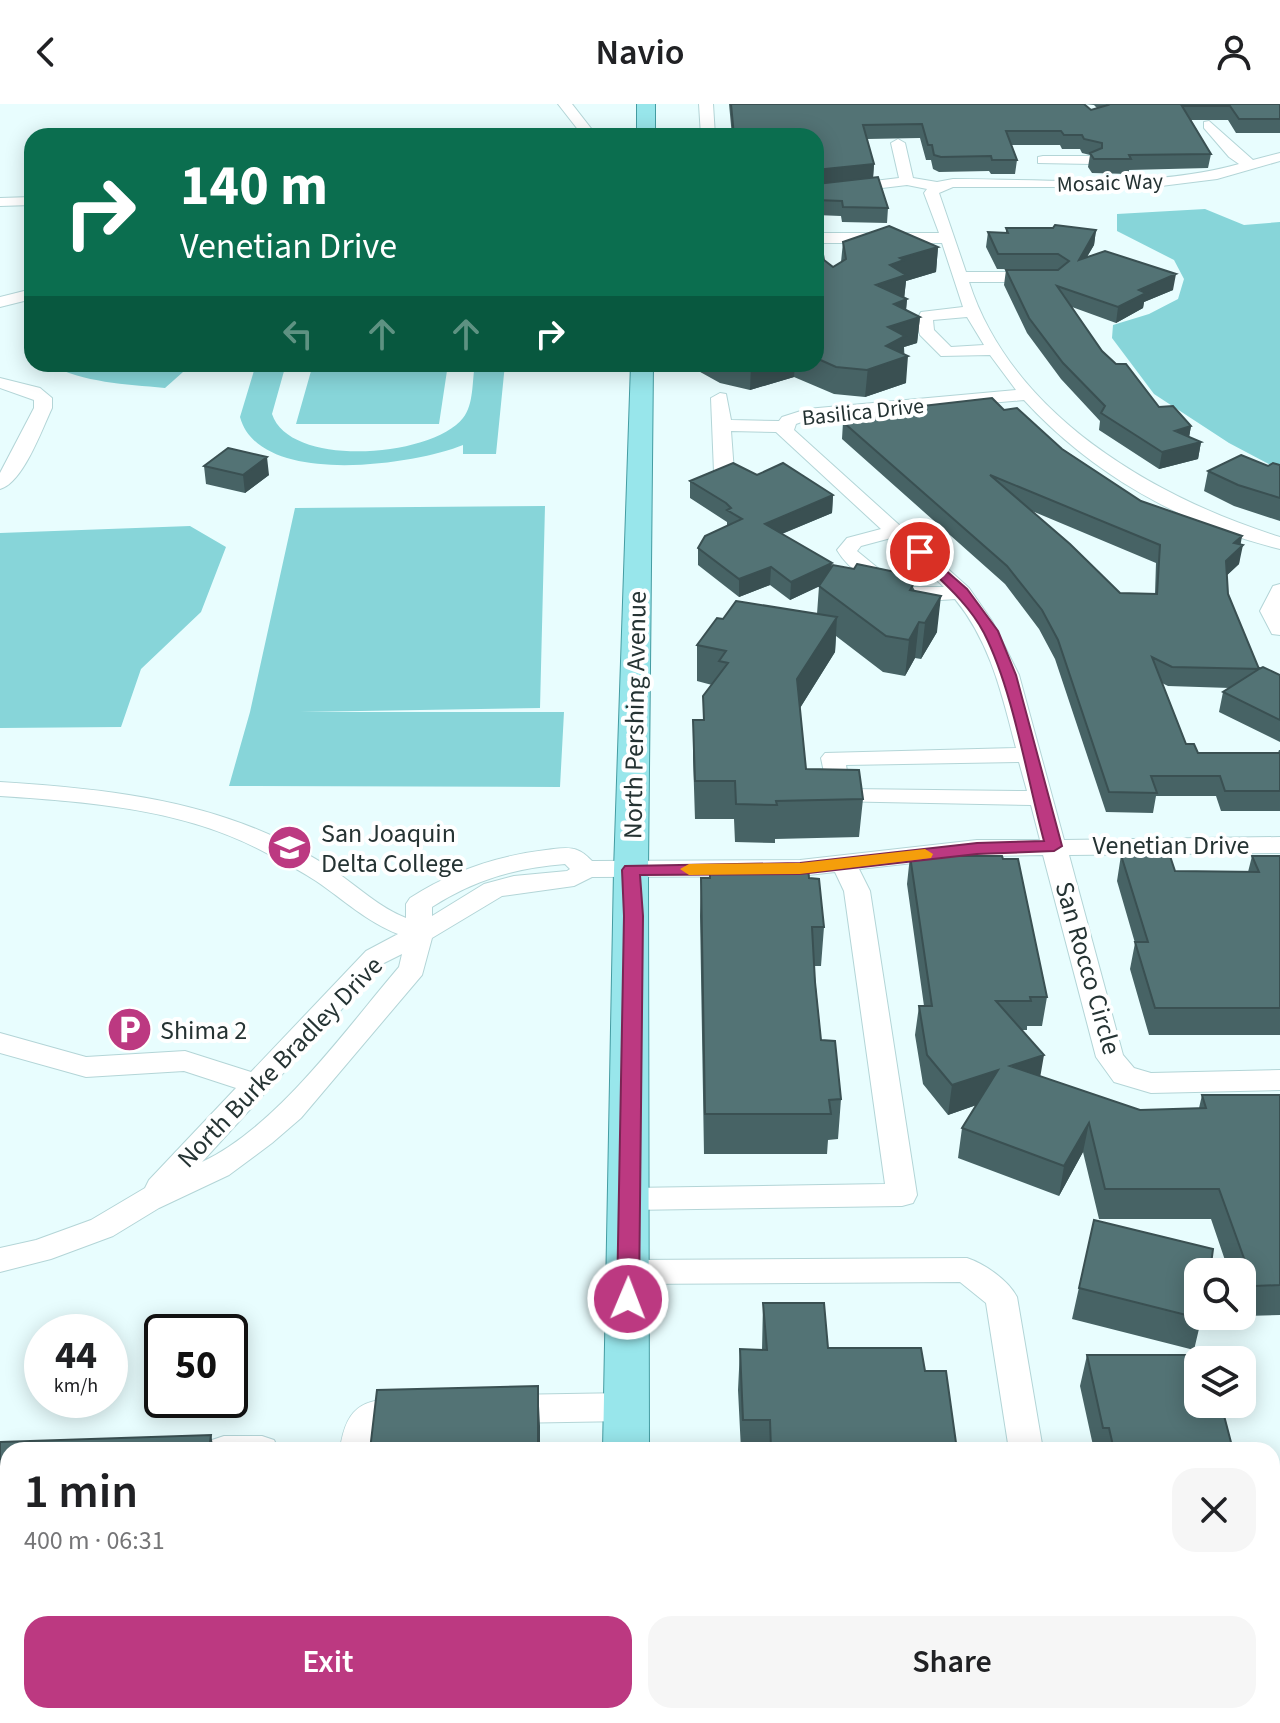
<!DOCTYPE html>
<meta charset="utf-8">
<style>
:root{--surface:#fff;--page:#f6f6f6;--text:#202124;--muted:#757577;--accent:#bc3981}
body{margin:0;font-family:"Source Sans 3",sans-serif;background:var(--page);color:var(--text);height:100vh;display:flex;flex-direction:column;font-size:30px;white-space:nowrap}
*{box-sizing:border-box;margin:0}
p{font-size:26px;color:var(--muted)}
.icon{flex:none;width:44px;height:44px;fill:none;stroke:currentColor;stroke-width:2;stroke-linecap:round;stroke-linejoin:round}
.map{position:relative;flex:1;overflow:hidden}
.details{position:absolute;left:0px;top:1338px;width:1280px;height:282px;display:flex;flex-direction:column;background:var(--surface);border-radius:24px 24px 0 0;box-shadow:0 4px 20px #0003}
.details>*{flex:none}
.hud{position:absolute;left:24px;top:24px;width:800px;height:244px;border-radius:24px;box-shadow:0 4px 20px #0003;background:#0b6e4f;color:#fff;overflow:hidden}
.tools{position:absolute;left:1184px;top:1154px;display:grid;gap:16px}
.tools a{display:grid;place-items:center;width:72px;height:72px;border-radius:16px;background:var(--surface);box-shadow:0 4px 20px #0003;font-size:40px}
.speed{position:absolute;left:24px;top:1210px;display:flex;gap:16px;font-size:40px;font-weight:700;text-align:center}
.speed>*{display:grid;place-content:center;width:104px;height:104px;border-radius:50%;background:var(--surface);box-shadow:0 4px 20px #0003;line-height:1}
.speed small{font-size:20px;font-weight:400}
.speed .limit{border:4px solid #111;border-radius:12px;background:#fff;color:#111}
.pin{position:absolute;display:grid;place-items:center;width:68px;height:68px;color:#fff;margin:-34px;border:4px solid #fff;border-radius:50%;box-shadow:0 2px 8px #0007}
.me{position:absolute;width:88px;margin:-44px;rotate:1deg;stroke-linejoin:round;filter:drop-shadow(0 0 6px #0008)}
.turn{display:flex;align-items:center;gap:28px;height:168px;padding:0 24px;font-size:36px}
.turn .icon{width:104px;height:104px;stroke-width:2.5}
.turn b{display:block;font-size:56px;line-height:68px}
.lanes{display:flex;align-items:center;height:76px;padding:0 24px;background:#0003;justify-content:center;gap:40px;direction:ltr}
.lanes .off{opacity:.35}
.round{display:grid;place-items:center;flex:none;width:84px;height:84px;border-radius:24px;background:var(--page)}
.summary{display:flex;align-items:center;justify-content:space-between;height:136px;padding:0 24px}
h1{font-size:48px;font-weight:600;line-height:60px}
.action{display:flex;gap:16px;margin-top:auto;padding:16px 24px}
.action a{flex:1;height:92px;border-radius:24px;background:var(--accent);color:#fff;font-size:32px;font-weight:600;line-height:92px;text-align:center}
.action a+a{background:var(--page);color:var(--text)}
header{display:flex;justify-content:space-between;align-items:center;height:104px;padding:0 24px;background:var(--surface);font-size:36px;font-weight:600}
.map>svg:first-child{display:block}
.green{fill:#87d5d9}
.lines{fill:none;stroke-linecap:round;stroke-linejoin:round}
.minor-casing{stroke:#b3d5d7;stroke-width:2}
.major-casing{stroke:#449ca2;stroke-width:2}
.minor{fill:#fff;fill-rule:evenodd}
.major{fill:#98e6eb;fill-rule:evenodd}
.wall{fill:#476365;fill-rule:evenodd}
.shaded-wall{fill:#3a5052}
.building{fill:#537375;stroke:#3a5052;stroke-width:2;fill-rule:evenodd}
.route{fill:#bc3981;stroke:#7a2554;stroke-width:2}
.slow{fill:#f59e0b}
.labels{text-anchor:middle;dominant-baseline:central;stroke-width:8;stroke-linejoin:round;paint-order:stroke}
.far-street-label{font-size:22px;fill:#253333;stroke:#fff}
.street-label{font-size:26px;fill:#253333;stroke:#fff}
.poi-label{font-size:26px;fill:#253333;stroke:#fff;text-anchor:start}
</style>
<header><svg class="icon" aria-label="back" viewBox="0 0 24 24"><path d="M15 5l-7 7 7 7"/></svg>Navio<svg class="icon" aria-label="person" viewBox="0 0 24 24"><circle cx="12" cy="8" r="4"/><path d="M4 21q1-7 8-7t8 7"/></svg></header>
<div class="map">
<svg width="1280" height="1619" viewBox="0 0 1280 1619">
<rect width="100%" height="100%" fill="#e8fdfe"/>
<path class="green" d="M1205 105 1244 121 1280 118V366L1229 339 1154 290 1112 234 1113 221 1149 210 1178 195 1184 175 1174 156 1117 127V110Z
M48 260H192L165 284C124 280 85 279 48 260Z
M256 260H286L272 310C290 365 433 353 463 314 474 301 472 276 475 260H505L496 350H463V341C414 361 259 384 240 313Z
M313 260H448L439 320H296Z
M545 402 540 604 300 608H564L560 683 229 682 250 608 295 404Z
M190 422 226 443 201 508 141 565 121 623 0 624V429Z"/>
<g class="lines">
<defs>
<path id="minor" d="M558 0H572L597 32H583Z
M699 0H713L715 32H701Z
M1209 17 1253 56 1280 49V57L1217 75 1153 83H953L939 89 966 168H1039L1047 173 1039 178H969C1012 311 1153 393 1280 433V445C1182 421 1092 370 1024 296L810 315 796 320 794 326 969 484 992 517 1019 571 1064 736 1280 733V749L1069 751 1123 951 1134 964 1151 969 1280 966V986L1151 989 1114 978 1096 953 1043 751 977 752 859 765 870 787 917 1091 913 1099 902 1102 629 1106 618 1103 614 1095 618 1087 629 1084 885 1080 844 787 835 768 800 772 592 773 574 782 502 792 432 834 422 871 301 1014 272 1039 229 1071 159 1104 113 1132 51 1155 0 1168V1144L36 1136 91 1116 145 1084 149 1076 236 984 184 967 86 973 0 949V929L86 953 185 947 251 968 366 847 398 830C367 818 344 796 316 777 301 767 284 758 268 750 187 705 90 698 0 692V678C96 684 194 694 281 736 299 745 318 756 335 767 358 783 380 804 406 814V800L410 794C452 767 496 752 546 746 555 745 568 742 577 746 583 748 588 753 592 757L800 756 977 736H1040L1031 701 830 697 821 654 825 649 1016 644C1002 591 991 539 955 495 910 498 900 503 864 474 853 465 844 458 837 446L847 434 881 425 776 328 731 327 734 368 731 372H717L714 368 711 294 720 289 726 290 731 316 779 317 782 313 807 305 1016 286 990 251 941 252 920 231 916 217 921 208 963 203 942 139H816V129H939L924 89 927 85 907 81 816 92V84L899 74 891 39 898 35 905 39 913 74 937 78 953 75C1045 75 1150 85 1239 60L1229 53 1204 24V18ZM967 213 984 241 951 243 934 226 933 216ZM891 434 944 483H901L857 447 861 442ZM1019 658 1027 687 850 685 846 661ZM565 760 570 765 567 767 514 772 484 780 432 812V803C474 776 515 764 565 760ZM402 850 399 863C345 926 278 1022 202 1058L384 859Z
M1043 52H1092L1099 56 1092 60 1038 59V53Z
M32 93V101L0 102V94Z
M32 185V195L0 203V193Z
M0 274 40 284 52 294V304C42 325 23 379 0 385V369L34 304V296L0 284Z
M1280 480V531L1272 530 1260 507 1273 482Z
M967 1154C985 1160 1008 1176 1017 1193L1043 1346H1009L986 1199 960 1178 628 1180 617 1177 612 1168 617 1159 628 1156Z
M626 1289 638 1293 643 1303 638 1313 626 1317 506 1319 494 1315 489 1305 494 1295 506 1291Z
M411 1294 423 1298 428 1308 423 1318 411 1322 381 1323 374 1346H340C347 1297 367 1295 411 1294Z
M224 1332H262L274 1336 279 1346H207L212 1336Z
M184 1612H222L221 1619H183Z
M292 1612H330V1619H292Z
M1154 1612H1192L1193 1619H1155Z"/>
<path id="major" d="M637 0H655V32H637Z
M631 260H653L648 766 649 1346H603L614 766Z
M1272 1510H1280V1554H1272Z
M0 1561H8V1607H0Z
M596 1612H646V1619H596Z"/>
</defs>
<use href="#minor" class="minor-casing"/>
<use href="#major" class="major-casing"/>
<use href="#minor" class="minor"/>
<use href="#major" class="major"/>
</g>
<path class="wall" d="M729 0H1084L1091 6 1097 4 1094 1 1085 0H1280V29H1236L1228 16H1191L1211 50 1208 64 1129 66V70L1092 69 1088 63 1090 51 1082 49 1080 45H1062L1060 41H1011L1017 56 1015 70H991L989 67 939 68 933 65 931 56H926L920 34 867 35 874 60 873 74 888 104 887 119 842 118 841 112 816 111V32H732Z
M1006 124 1096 126 1094 141 1087 153 1173 186 1144 198 1143 204 1116 219 1072 203 1102 247 1159 303 1191 322 1189 333 1201 338 1198 355 1159 365 1099 326 1100 317 1061 275 1027 229 1004 181 1006 166H1057L997 165 986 143 988 128 1006 129Z
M843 138 938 143 936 168 906 177 904 194 907 195 906 206 920 213 917 239 904 243 906 279 865 293 834 290 794 273 750 286 720 279 693 264V260H816V147L824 156 833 163 841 158Z
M1004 306 1141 397 1241 440 1239 460 1227 471 1228 490 1259 565 1280 571V638L1219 608 1223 588 1230 584 1168 582 1162 579 1186 640 1198 649H1278L1279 646H1280V707H1221L1216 692H1156L1153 709 1106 708 1055 555 1039 525 1005 480 842 335 843 318 852 316 853 313ZM1032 407 1156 459 1155 490 1120 489Z
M1280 361V417L1234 402 1204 387 1208 367Z
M204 362 269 371 245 389 206 380Z
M757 371 833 391 832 409 782 430 832 463 910 471 909 475 915 487 937 528 921 555 915 554 905 572 883 568 836 532 835 548 800 604 806 665 863 695 859 733 775 735V739L735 738 734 715H695L693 653V616H703V592L712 581 697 577V541L723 515 817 510 819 482 790 496 770 481 739 493 698 461V444L727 422V418L690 394V377Z
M1121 751 1175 767 1248 768 1252 752H1280V931H1149L1130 865 1135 839 1117 777Z
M910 752 1047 893 1042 922H1027V926H1022L1040 972 1140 1006 1199 1004 1202 991H1280V1211L1245 1212 1242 1204V1168H1229L1211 1115H1099L1083 1048 1059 1092 958 1054 962 1024 976 1001 948 1011 923 980 915 931 919 902H924L907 780Z
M701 774H809L824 823 821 862H814L821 936 841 995 838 1035 828 1036 827 1050H704L700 812Z
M1094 1116 1202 1212 1194 1246 1072 1215Z
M763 1199 828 1244 925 1267 957 1346H741L738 1286 740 1245 762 1246Z
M1087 1251 1233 1346H1262H1094L1080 1282Z
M0 1338 8 1346V1498H0Z
M1272 1379 1280 1405V1424L1273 1445Z"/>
<path class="shaded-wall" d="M874 60 873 74 816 81V66Z
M1096 126 1094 141 1076 171 1079 156Z
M938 143 936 168 906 177 904 196 907 195 905 217 920 213 917 239 904 243 903 254 908 252 906 279 865 293 876 181 890 161 900 154Z
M1176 170 1173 186 1144 198 1143 204 1116 219 1118 203 1139 186Z
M751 260H795L794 273 750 286Z
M1191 322 1188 339 1175 327Z
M1201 338 1198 355 1159 365 1162 348Z
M267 353 269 371 245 389 243 371Z
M833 391 832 409 764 437 765 420Z
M1242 432 1240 444 1243 441 1239 460 1222 476 1226 457 1234 439Z
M832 459 831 477 790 496 791 478Z
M771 463 770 481 739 493V475Z
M941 492 937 528 921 555 925 519Z
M837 513 835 548 795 612 797 575Z
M919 518 915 554 905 572 909 536Z
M1044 951 1039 980 1010 962Z
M998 966 994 995 948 1011 952 981Z
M1089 1019 1083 1048 1059 1092 1064 1062Z
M538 1282 540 1322V1346H538Z
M211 1331 214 1346H209Z"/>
<path class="building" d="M731 0H1084L1091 6 1108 1 1107 0H1280V15H1239L1230 2H1182L1211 50 1129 51 1131 55H1094L1090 49 1102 44V39L1084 35 1082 31H1064L1061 27H1006L1017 56H992L991 52 941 53 934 51 932 41H928L922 20 863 21 874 60 816 66V68V32H734Z
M878 73 888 104 843 103 842 97 816 96V79L817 80Z
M1055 121 1096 126 1079 156 1105 147 1176 170 1139 186 1146 189 1118 203 1057 182 1102 247 1116 260H1126L1159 303 1173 302 1191 322 1175 327 1201 338 1162 348 1101 309 1105 302 1063 259 1029 214 1006 166H1058L1069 157 1058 150H998L988 128 1008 129 1006 124H1053Z
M889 122 938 143 900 154 904 156 890 161 906 171 876 181 907 195 894 200 920 213 888 223 905 232 886 242 908 252 867 266 836 263 816 254V147L822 145 824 156 833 163 846 155 843 138Z
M992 294 1004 306 1017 304 1062 345 1141 397 1242 432 1234 439 1243 441 1226 457 1228 490 1259 565 1263 563 1280 571V616L1223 588 1259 565 1172 563 1152 553 1186 640H1194L1198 649H1280V687H1225L1220 672H1151L1157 689 1109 688 1058 536 1042 506 1007 462 843 318 855 315 853 313 905 304ZM990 371 1160 441 1157 490 1120 489 1070 440Z
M228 344 267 353 243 371 204 362Z
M1241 351 1268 362 1273 359 1280 361V394L1238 381 1208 367Z
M733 359 757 371 783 359 833 391 765 420 832 459 791 478 771 463 739 475 698 444 705 432 742 415 727 406 731 404 726 399 690 377Z
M857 460 910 471 907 474 916 476 910 486 941 492 925 519 919 518 909 536 886 532 819 482 833 461 854 465Z
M736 497 837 513 797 575 806 665 859 666 863 695 776 697 777 701 736 700 735 677H695L693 616H704L703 592 728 559 719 557 726 547 697 541 717 514 723 515Z
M1121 751 1170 752 1175 767 1259 768 1252 752H1280V904H1155L1135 838H1148Z
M910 752H1002L1003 755H1018L1047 893H1030L1031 897H996L1044 951 1010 962 1140 1006 1206 1004 1202 991H1280V1181L1254 1182 1219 1085H1105L1089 1019 1064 1062 962 1024 998 966 952 981 927 951 919 902H932Z
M710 762 808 763 809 774 819 775 824 823H812L815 878 821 936 835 937 841 995 829 996 831 1010H705L701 774H710Z
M1094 1116 1213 1145 1210 1168H1198V1212H1202V1215L1079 1184Z
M763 1199H824L828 1244H921L925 1267H946L957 1346H771L770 1316H743L740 1245 767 1246Z
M1087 1251H1208L1209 1256H1198V1300H1221L1233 1346H1262H1114L1109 1324H1103Z
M538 1282V1346H370L377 1286Z
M211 1331 209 1346H8V1457H0V1338Z
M1272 1379 1280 1405V1415H1272Z"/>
<path class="route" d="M920 444 967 485 998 527 1016 571 1062 742 1054 747 977 750 800 770 640 771 643 812 639 1195 636 1201 628 1203 620 1201 617 1195 624 812 622 766 625 762 800 759 977 739 1044 737C1027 674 1013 586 984 529 968 498 939 475 915 451V445Z"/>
<path class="slow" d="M925 745 933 750 931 754 800 770 689 771 680 765 689 760 800 759Z"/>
<defs>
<symbol id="university-disc" viewBox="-11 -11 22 22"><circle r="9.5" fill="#bc3981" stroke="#fff"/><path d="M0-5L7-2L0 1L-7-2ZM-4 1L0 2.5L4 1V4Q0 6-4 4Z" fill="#fff"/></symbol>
<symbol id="parking-disc" viewBox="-11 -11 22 22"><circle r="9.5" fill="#bc3981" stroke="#fff"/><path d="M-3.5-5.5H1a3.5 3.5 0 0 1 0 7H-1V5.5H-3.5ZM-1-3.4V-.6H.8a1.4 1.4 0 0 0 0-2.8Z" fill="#fff"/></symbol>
</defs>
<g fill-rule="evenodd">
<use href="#university-disc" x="264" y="718" width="51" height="51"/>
<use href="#parking-disc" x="104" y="900" width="51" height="51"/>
</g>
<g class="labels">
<g class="far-street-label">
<text transform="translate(1110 79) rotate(-2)">Mosaic Way</text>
<text transform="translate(863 308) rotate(-6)">Basilica Drive</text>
</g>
<g class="street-label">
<text transform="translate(635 611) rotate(-89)">North Pershing Avenue</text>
<text x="1171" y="741">Venetian Drive</text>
<text transform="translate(1088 864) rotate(74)">San Rocco Circle</text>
<text transform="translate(280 958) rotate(-46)">North Burke Bradley Drive</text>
</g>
<g class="poi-label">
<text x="321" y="729">San Joaquin<tspan x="321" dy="30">Delta College</tspan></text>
<text x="160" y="926">Shima 2</text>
</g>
</g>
</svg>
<div class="tools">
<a><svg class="icon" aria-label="search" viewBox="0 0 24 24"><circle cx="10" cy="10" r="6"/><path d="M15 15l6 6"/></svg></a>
<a><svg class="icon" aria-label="layers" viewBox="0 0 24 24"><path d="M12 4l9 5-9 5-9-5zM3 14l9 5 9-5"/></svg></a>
</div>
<div class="speed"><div>44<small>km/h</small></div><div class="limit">50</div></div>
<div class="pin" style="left:920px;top:448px;background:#d93025"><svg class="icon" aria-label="arrive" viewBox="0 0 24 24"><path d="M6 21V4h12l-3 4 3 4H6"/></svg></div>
<svg class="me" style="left:628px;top:1195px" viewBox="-20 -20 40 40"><circle r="17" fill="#bc3981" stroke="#fff" stroke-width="3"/><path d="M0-11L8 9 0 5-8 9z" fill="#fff"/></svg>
<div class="hud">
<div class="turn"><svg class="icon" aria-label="right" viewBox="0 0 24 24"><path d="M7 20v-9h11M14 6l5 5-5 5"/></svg><div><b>140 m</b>Venetian Drive</div></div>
<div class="lanes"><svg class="icon off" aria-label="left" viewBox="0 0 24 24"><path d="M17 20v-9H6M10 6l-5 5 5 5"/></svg><svg class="icon off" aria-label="ahead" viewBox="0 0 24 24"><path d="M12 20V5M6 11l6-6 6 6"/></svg><svg class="icon off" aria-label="ahead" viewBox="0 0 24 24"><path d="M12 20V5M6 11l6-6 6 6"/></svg><svg class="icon" aria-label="right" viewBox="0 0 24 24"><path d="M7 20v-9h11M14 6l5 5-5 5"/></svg></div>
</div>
<section class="details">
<div class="summary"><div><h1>1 min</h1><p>400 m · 06:31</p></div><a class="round"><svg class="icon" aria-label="close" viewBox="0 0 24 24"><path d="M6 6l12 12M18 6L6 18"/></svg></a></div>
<div class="action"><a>Exit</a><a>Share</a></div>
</section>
</div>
